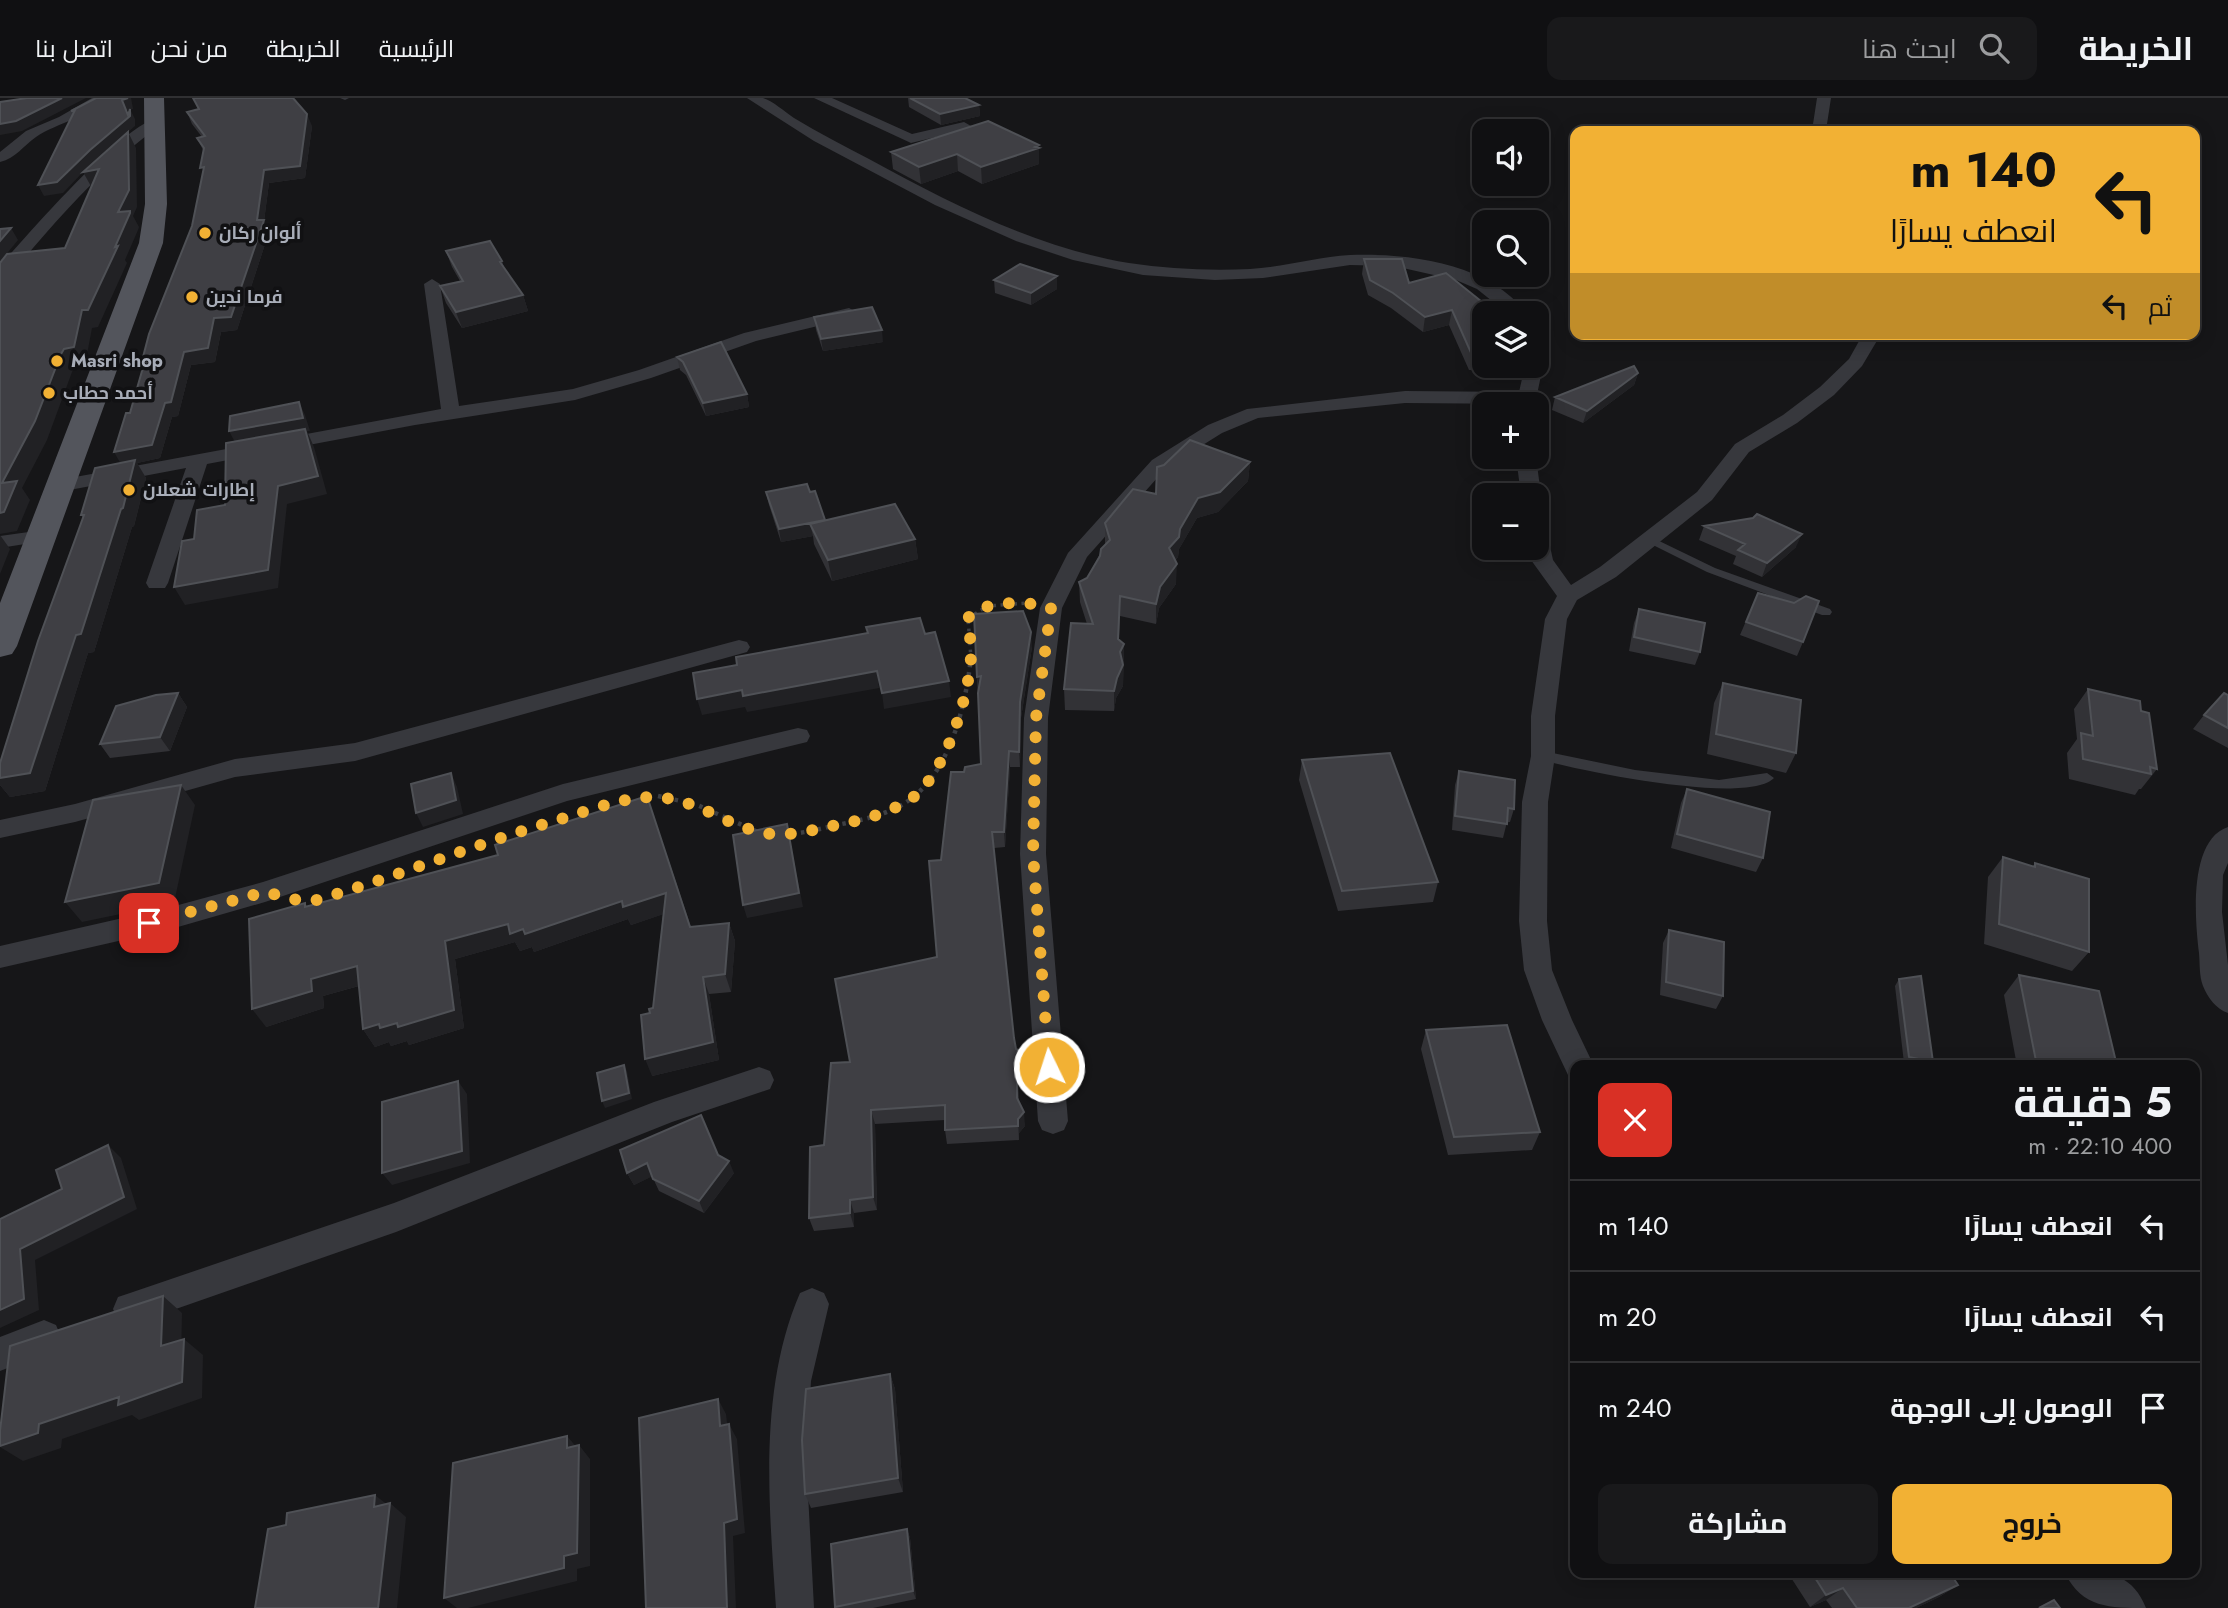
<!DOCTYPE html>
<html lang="ar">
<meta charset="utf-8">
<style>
:root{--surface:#101012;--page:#19191b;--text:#f1f3f6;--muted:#9c9d9f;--line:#303032;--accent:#f2b134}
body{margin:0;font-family:Jost,Cairo,sans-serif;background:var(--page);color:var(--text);direction:rtl;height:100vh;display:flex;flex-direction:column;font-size:26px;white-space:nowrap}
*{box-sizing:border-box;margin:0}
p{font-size:23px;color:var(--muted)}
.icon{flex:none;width:38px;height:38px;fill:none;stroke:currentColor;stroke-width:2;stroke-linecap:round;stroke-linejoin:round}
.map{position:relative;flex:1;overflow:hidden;direction:ltr}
.side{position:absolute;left:1570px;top:962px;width:630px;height:518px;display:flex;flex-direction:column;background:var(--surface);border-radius:14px;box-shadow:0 4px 18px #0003,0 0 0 2px var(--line);direction:rtl}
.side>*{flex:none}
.guide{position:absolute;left:1570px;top:28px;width:630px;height:214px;border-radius:14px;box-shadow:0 4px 18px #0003,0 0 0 2px var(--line);direction:rtl;background:#f2b134;color:#111;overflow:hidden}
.controls{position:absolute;left:1472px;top:21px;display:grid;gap:14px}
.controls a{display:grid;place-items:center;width:77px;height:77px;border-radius:14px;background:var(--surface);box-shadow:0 4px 18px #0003,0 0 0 2px var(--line);font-size:35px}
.pin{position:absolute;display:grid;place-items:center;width:60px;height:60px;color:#fff;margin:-30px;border-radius:14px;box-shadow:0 4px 10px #0006}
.me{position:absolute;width:77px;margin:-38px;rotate:356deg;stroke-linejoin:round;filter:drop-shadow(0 0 5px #0008)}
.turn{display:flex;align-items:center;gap:24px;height:147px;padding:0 28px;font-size:32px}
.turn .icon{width:91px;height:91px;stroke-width:2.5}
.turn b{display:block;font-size:49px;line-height:60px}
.then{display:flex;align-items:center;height:66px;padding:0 28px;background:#0003;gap:14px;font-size:26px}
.round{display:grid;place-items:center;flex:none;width:74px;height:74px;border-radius:14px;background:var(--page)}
.headline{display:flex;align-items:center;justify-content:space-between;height:119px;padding:0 28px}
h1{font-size:42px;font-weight:700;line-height:52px}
.action{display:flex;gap:14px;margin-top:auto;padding:14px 28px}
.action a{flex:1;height:80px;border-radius:14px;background:var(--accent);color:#111;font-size:28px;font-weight:700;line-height:80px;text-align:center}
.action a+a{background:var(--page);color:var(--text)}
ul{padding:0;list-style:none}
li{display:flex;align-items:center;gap:21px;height:91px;padding:0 28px;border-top:2px solid var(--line)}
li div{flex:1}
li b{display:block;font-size:26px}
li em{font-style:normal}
header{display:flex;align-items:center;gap:42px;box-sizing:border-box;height:98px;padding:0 35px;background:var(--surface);border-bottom:2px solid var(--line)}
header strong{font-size:33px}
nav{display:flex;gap:38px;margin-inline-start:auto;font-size:24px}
.search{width:490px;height:63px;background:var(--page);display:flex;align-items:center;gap:18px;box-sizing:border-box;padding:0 24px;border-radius:14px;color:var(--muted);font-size:26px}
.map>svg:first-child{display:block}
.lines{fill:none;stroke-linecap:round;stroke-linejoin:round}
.path-far1{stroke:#3d3f44;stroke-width:3.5;stroke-dasharray:2.5 4.5;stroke-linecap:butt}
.path{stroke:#3d3f44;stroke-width:4.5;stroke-dasharray:3.5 5;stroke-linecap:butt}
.service{fill:#37383d;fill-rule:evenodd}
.minor{fill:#37383d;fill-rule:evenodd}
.primary{fill:#53555c;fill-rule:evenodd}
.wall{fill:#323236}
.shaded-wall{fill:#212124}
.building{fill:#3f3f44;stroke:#4f5156;stroke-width:2}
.route{stroke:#f2b134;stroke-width:12;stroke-dasharray:0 21.6}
.poi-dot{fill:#f2b134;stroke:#111113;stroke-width:2.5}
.labels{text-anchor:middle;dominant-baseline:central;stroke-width:7;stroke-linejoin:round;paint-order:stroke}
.far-poi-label{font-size:18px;font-weight:bold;fill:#a8adb8;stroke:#111113;text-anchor:start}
</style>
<header>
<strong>الخريطة</strong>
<div class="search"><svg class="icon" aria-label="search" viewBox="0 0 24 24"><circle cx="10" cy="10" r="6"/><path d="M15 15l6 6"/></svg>ابحث هنا</div>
<nav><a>الرئيسية</a><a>الخريطة</a><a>من نحن</a><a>اتصل بنا</a></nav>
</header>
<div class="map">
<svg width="2228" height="1510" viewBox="0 0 2228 1510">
<rect width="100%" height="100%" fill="#161618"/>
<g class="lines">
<path class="path-far1" d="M971 561 968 520 988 508 1028 505"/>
<path class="path" d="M658 698 695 706 758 734
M784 736C802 736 819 731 837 727 862 722 892 716 912 700 951 670 966 606 971 559"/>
<path class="service" d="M340 0H349L345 2Z
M1651 439 1715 470 1830 511 1832 514 1830 517H1822L1707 474 1647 444V440Z
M1543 653 1635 672 1719 682 1767 675 1774 680C1748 708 1576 672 1538 661L1536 658 1538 655Z"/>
<path class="minor" d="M92 0H109C89 20 58 24 36 39 23 48 16 60 0 64V54L26 33 59 19Z
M747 0C752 0 759 0 763 0 773 3 785 14 794 20 819 35 844 48 869 61 950 105 1036 150 1129 165 1169 171 1210 173 1250 171 1284 169 1317 159 1350 157 1408 155 1489 165 1526 215H1507L1477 191 1456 182 1394 168 1350 167 1263 180 1215 182 1143 177 1073 162 1016 143 935 107 814 43Z
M814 0H832L912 36 964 24 971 28 969 31 911 45Z
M1817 0H1831L1827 26 1829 33H1815L1813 26Z
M153 22 158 23V29C100 71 52 127 6 182L0 183V168C26 138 120 31 153 22Z
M432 181 440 186 459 308 573 291 639 272 744 235 849 210 858 215 855 219 756 243 651 280 575 302 415 327 207 366 168 485 165 490H149L146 485 186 370 59 394 52 392 49 388 52 384 59 382 441 311 424 186Z
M1863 236H1881L1862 268 1834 297 1797 325 1749 354 1712 402 1616 479 1577 502 1567 521 1555 618V658L1548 704 1547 823 1552 872 1572 922 1594 968H1575V979L1568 977 1542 922 1524 872 1519 823 1522 704 1531 658V618L1545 521 1557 498 1531 462 1529 450H1536V424L1543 426 1546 430 1553 462 1571 487 1600 469 1697 394 1735 346 1783 317 1820 289 1849 261Z
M1536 263 1543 268 1535 306 1405 305 1258 320 1222 335 1166 370 1087 459 1062 510 1048 620 1046 756 1068 1023 1064 1032 1053 1036 1042 1032 1038 1023 1020 756 1024 620 1040 510 1068 455 1152 362 1208 327 1247 311 1405 293 1519 294 1525 268H1536Z
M1516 359H1536L1541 397 1538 401 1536 397H1521Z
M43 432 50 434 53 438 50 442 0 450V438Z
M739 542 747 544 750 549 747 554 355 663 235 679 75 724 0 740V722L75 706 235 661 355 645Z
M798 630 807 632 810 638 807 644 567 703 265 804 171 831 0 870V848L171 809 263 784 563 686Z
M2228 729V765L2223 777 2222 814 2228 867V915C2216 911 2208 900 2203 888 2199 878 2200 865 2199 855 2195 823 2188 742 2228 729Z
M759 969 770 973 774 982 770 991 672 1024 396 1134 130 1227 118 1223 113 1211 118 1199 130 1195 394 1105 654 1004Z
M812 1190 824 1195 829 1206 811 1283 806 1357 814 1510H776C769 1407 758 1292 800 1195Z
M44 1222 56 1227 61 1239 56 1251 0 1273V1239Z
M2065 1475C2101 1475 2130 1470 2146 1510 2110 1510 2082 1510 2065 1475Z"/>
<path class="primary" d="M144 0H164L167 106 163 145 17 548 12 556 0 559V505L139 145 145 106Z"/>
</g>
<path class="wall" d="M193 0 312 28 305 80 269 85 264 123 269 134 237 232 221 234 215 264 191 267 178 318 172 319 160 360 137 365 146 380 134 428 132 429 94 554 88 555 45 693 10 699 0 687V665L83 420 81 417 121 365 130 315 145 263 143 259 192 128 203 76V52L197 40 202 39 192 26 187 14 198 11Z
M908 0H965L979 7 980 18 941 27 909 9Z
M1039 47V66L982 86 958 73 921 86 893 71 891 54Z
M446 153 502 163 505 172 523 197 528 213 462 230 446 205 440 188 460 183 452 169Z
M1364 161 1409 185 1484 215V268H1509L1508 271 1469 272 1449 227 1423 234 1391 210 1368 197 1362 176Z
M1057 178V191L1031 207 995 195 994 182Z
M814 219 883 244 823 253 816 232Z
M677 259 747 296 749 309 706 318 686 277 680 272Z
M1638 275 1634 287 1583 325 1552 312 1555 299Z
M1250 364 1248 383 1218 414 1197 420 1179 451 1178 459 1175 463 1176 486 1159 510 1156 526 1120 518 1119 542 1124 546 1123 588 1116 600 1114 613 1065 612 1064 591 1087 526 1080 504 1079 484 1087 480 1105 446V425L1156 396Z
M766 394H810L825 423 915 441 918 461 832 483 814 446 813 438 781 444 769 407Z
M1704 428 1796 449 1762 479 1733 466 1736 458 1699 442Z
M1758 495 1803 544 1797 558 1740 537Z
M1639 511 1700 554 1695 567 1629 553 1634 525Z
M1032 549 1021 620 1020 669H1010L1005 749 994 750 1014 940 1016 951 1025 970 1018 984 1019 1002 1025 1028 1019 1035V1042L947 1046 945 1032V1022L875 1026 877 1112 854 1115V1129L814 1133 809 1120 824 1047 850 964 937 859 941 762 964 674 981 666 977 579Z
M1723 585 1796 655 1786 675 1707 656 1714 605Z
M2088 591 2141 613 2157 671 2141 691H2139L2135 697 2069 681 2067 655 2077 641 2074 611Z
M178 595 187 609 170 653 110 660 100 646Z
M2228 597V650L2193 631 2204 617Z
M1302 662 1438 784 1433 804 1338 813 1299 682Z
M1459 673 1514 711 1510 724H1507L1503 740 1452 732 1455 687Z
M1687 691 1763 760 1756 774 1671 750 1681 705Z
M647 698 691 829 729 825 735 843 731 894 709 896 719 962 652 978 650 915 653 910 663 816 631 827 628 821 534 854 532 849 520 853 515 844 455 861 464 930 409 947 407 943 391 948 389 944 375 949 363 931 359 888 323 898 324 910 266 929 305 805 307 808 498 757Z
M2003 759 2033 768 2035 765 2089 854 2072 873 1984 846 1988 779Z
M1669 832 1723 898 1716 911 1660 897 1663 845Z
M2019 877 2117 968H2017L2004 897Z
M1899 881 1933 964 1931 968H1916L1904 965 1895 888Z
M1426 932 1540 1034 1532 1052 1448 1057 1421 951Z
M627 1075H734L704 1115 659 1093 652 1078 634 1087Z
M890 1276 895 1291 903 1394 811 1410 805 1396Z
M907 1431 910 1440 916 1501 873 1510H835V1509Z
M1788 1475H1950L1958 1487 1939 1499 1916 1510H1832L1826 1502 1810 1509Z"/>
<path class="shaded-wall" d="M62 0H86L22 33 0 37V26Z
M128 0H131L133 11 127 12 129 19 130 11 135 21V28L128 34 136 50 137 109 133 118 139 129 138 132 125 162 127 165 98 229 92 230 85 267 75 269 72 274 47 342 22 390 30 402 17 433 0 436V415L2 385 61 256 115 149 99 71 92 90 83 74 63 95 44 98 38 87 122 2Z
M979 7 980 18 941 27 940 16Z
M307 16 312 28 305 80 269 85 264 123 269 134 237 232 221 234 215 264 191 267 178 318 172 319 160 360 137 365 146 380 134 428 132 429 94 554 88 555 45 693 10 699 0 687V680L122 368 114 354 165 305 184 254 214 220 257 122 264 72Z
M1039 47V66L982 86 981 69Z
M957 56 958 73 921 86 919 69Z
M11 130 18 142 0 164V143Z
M1057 178V191L1031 207V195Z
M523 197 528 213 462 230 456 214Z
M1452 212 1449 227 1423 234 1425 219Z
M882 232 883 244 823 253 821 241Z
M1638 275 1634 287 1583 325 1587 313Z
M747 296 749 309 706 318 703 305Z
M299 304 305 317 310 333H307L314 349 327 396 287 406 278 490 185 507 174 489 278 388 236 346 229 333Z
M1250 364 1248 383 1218 414 1197 420 1179 451 1178 459 1169 470V450L1198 400Z
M825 422 828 435 810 426 813 438 781 444 779 431Z
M1802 436 1796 449 1762 479 1767 465Z
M0 437 10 451 0 476Z
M915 441 918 461 832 483 828 462Z
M1177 466 1176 486 1159 510 1156 526V506L1160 489Z
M1031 534 1032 549 1021 620 1020 669 1019 654 1020 604Z
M1124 546 1123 588 1116 600 1114 613V593L1120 554Z
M877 573 879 590 747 614 745 609 702 617 697 601 742 592Z
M981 578 979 594 977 579Z
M949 583 951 599 884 611 882 595Z
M178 595 187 609 170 653 160 639Z
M1009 653 1010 669 1005 749 1004 734Z
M451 675 457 689 463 716 423 729 416 715Z
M181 687 195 707 174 805 82 824 65 804Z
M787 726 803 809 747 820 743 807Z
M666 795 673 813 631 827 628 821 534 854 532 849 520 853 515 844 455 861 464 930 409 947 407 943 391 948 389 944 375 949 363 931 379 926 445 843 508 826 622 803Z
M729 825 735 843 731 894 725 876Z
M357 868 369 885 323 898 324 910 266 929 252 911 311 881Z
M703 879 709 896 719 962 652 978 645 961Z
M1024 955 1025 970 1018 984 1019 1014 1017 970Z
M624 967 627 973 632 1001 605 1010 602 1003Z
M458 983 467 996 470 1065 392 1087 382 1075Z
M871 1012 875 1026 877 1112 873 1099Z
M1024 1014 1025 1028 1019 1035V1042L1018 1021Z
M108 1047 121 1060 137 1111 35 1162 39 1212 0 1230V1212L20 1151Z
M729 1063 734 1075 704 1115 699 1103Z
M647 1065 653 1078 634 1087 627 1075Z
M850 1102 854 1115V1129L850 1115Z
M163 1198 182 1215 181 1264 161 1248Z
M184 1241 203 1257 202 1300 139 1322 132 1317 62 1341 61 1350 23 1363 0 1349V1348Z
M890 1276 895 1291 903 1394 898 1380Z
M718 1301 726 1316 729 1343 720 1328Z
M729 1326 737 1341 745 1435 733 1438 736 1510H727L724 1425Z
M567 1338 579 1352V1347L590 1361V1468L577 1471V1483L468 1510H457L444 1500 567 1350Z
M375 1397 389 1408 390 1405 406 1419 397 1510H378L374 1409Z
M907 1431 910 1440 916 1501 913 1493Z
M1958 1487 1939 1499 1916 1510H1909Z
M1843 1490 1826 1502 1810 1509 1826 1497Z"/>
<path class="building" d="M27 0H62L16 23 0 26V4Z
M96 0H128L122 2 128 17 130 11V18L90 52 57 84 38 87 75 12 71 13Z
M193 0H293L307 16 300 68 264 72 257 122H264L231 219 214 220 208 250 184 254 171 304 165 305 152 347 114 354 126 315H130L146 259H143L149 236 192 128 204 69 200 70 204 50 197 40 205 38 187 14 199 11Z
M910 0H965L979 7 940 16Z
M988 23 1039 47 1035 49 1039 50 981 69 957 56 919 69 891 54Z
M128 34 129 92 118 114 130 113V115L115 149 118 148 88 212H82L74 249 64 251 61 256 35 323 2 385 17 383 4 414 0 415V165L7 156 65 150 99 71 83 74Z
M11 130 0 143V131Z
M490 143 502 163 500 164 523 197 456 214 440 188 463 183 446 153Z
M1364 161H1402L1409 185 1446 175 1487 208 1491 215H1484V256L1472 257 1452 212 1425 219 1393 195 1370 182Z
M1020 166 1057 178 1031 195 994 182Z
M872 209 882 232 821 241 814 219Z
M721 244 747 296 703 305 683 264 677 259Z
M1634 268 1638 275 1587 313 1555 299Z
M299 304 303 320 229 333 230 318Z
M305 331 318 378 278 388 268 472 174 489 182 443 194 441 197 412 225 407 226 345Z
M1190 342 1250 364 1220 394 1198 400 1180 431 1179 439 1169 450 1177 466 1160 489 1156 506 1120 498 1118 541 1124 546 1120 554 1123 567 1117 580 1114 593 1064 591 1071 525 1093 526 1079 484 1087 480 1100 458 1101 451 1110 442 1105 425 1133 391 1156 396 1157 369 1164 367Z
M135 362 123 410 121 411 81 536 76 537 30 675 0 680V665L38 543 84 417H81L95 370Z
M807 386 810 394 815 393 825 422 779 431 766 394Z
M895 406 915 441 828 462 810 426Z
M1757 416 1802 436 1767 465 1738 452 1745 446 1704 428 1753 420Z
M1758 495 1794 505 1806 498 1819 503 1803 544 1746 524Z
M1639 511 1705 525 1700 554 1634 539Z
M1023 513 1031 534 1020 604 1019 654 1009 653 1004 734H992L1014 940 1016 951 1024 955 1017 970V1000L1024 1014 1018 1021V1028L945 1032V1007L871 1012 873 1099 850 1102V1115L809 1120 810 1049 824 1047 831 965 850 964 835 881 937 859 929 763 941 762 951 674H964L965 669 981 666 978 595 981 578 977 579 974 516Z
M920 520 925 536 935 534 949 583 882 595 877 573 743 598 742 592 697 601 693 575 737 567 736 559 868 535 866 529Z
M1723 585 1801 602 1796 655 1716 636Z
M2088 591 2140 603 2141 613 2149 615 2157 671 2150 669 2151 676 2083 661 2081 635 2093 638Z
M178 595 160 639 100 646 116 608 156 597Z
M2224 595 2228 597V630L2204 617Z
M1390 655 1438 784 1342 793 1302 662Z
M1459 673 1515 682 1514 711 1508 710 1507 726 1455 718Z
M451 675 456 702 416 715 411 686Z
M181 687 159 785 65 804 93 702Z
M1687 691 1770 714 1763 760 1677 736Z
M647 698 690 829 729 825 725 876 703 879 713 944 645 961 641 917 650 915 649 911 653 910 666 795 623 809 622 803 525 836 523 831 510 836 508 826 445 843 454 912 398 929 397 925 380 930 379 926 363 931 357 868 311 881 312 893 252 911 249 821 305 805V809L498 757 495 747Z
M787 726 799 795 743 807 733 737Z
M2003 759 2035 769V765L2089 781V854L1999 826Z
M1669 832 1724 844 1723 898 1666 884Z
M2019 877 2099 893 2117 968H2101L2081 964 2082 968H2057L2036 963Z
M1921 878 1933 964 1909 959 1899 881Z
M1507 927 1540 1034 1454 1039 1426 932Z
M624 967 629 995 602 1003 597 975Z
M458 983 462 1053 382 1075V1004Z
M701 1017 718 1057 729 1063 699 1103 653 1081 647 1065 627 1075 620 1052Z
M108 1047 124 1099 20 1151 24 1201 0 1212V1121L62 1091 56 1072Z
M163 1198 161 1248 184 1241 182 1284 118 1307 119 1299 39 1326 38 1335 0 1348V1333L10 1248Z
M890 1276 898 1380 805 1396 802 1342 806 1291Z
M718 1301 720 1328 729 1326 737 1421 724 1425 727 1510H646L639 1320Z
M567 1338V1350L579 1347 577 1455 564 1458V1470L444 1500 453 1365Z
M375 1397 374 1409 390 1405 378 1510H255L268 1431 286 1427 287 1415Z
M907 1431 913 1493 835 1509 831 1446Z
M1812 1475H1950L1958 1487 1909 1510H1857L1843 1490 1826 1497Z
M2054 1502 2060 1510H2039Z"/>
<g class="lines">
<path class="route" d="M149 825 265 794 301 803 317 802C398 778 476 746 558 722 584 714 612 703 639 700 689 694 715 723 759 734 783 740 809 733 832 728 859 723 889 716 912 700 945 677 970 596 971 557 972 545 968 532 968 520 984 501 1029 503 1051 510L1036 620 1033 756 1049 969"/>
</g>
<g class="poi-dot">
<circle cx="205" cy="135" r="7"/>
<circle cx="192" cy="199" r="7"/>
<circle cx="57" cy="263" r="7"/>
<circle cx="49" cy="295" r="7"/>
<circle cx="129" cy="392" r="7"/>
</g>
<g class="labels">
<g class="far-poi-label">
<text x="219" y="135">ألوان ركان</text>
<text x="206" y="199">فرما ندين</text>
<text x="71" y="263">Masri shop</text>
<text x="63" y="295">أحمد حطاب</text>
<text x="143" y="392">إطارات شعلان</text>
</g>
</g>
</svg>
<div class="controls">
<a><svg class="icon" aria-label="sound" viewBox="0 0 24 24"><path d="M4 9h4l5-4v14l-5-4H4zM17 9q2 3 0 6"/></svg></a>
<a><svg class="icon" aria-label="search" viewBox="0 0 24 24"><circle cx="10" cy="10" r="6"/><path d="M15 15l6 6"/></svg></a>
<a><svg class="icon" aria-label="layers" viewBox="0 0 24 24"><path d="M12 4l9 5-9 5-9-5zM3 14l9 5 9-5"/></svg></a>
<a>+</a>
<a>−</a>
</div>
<div class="pin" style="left:149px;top:825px;background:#d93025"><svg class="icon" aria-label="arrive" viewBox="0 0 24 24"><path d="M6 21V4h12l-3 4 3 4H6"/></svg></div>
<svg class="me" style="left:1049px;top:969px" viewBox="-20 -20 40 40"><circle r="17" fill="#f2b134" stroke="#fff" stroke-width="3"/><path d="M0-11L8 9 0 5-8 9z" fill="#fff"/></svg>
<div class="guide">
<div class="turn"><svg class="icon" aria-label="left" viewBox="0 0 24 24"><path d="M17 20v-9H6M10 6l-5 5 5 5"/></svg><div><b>140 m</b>انعطف يسارًا</div></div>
<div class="then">ثم<svg class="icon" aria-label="left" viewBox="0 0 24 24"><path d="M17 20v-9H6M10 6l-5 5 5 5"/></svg></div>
</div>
<section class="side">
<div class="headline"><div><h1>5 دقيقة</h1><p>400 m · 22:10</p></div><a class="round" style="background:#d93025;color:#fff"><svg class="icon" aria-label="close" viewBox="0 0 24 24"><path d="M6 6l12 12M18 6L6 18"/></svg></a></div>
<ul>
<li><svg class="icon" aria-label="left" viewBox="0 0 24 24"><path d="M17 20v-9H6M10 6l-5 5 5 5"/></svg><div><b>انعطف يسارًا</b></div><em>140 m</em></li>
<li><svg class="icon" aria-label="left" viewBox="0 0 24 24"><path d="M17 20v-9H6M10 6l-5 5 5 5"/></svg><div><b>انعطف يسارًا</b></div><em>20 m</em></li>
<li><svg class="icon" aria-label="arrive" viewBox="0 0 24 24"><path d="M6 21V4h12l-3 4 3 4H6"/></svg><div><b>الوصول إلى الوجهة</b></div><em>240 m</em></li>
</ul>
<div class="action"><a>خروج</a><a>مشاركة</a></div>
</section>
</div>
